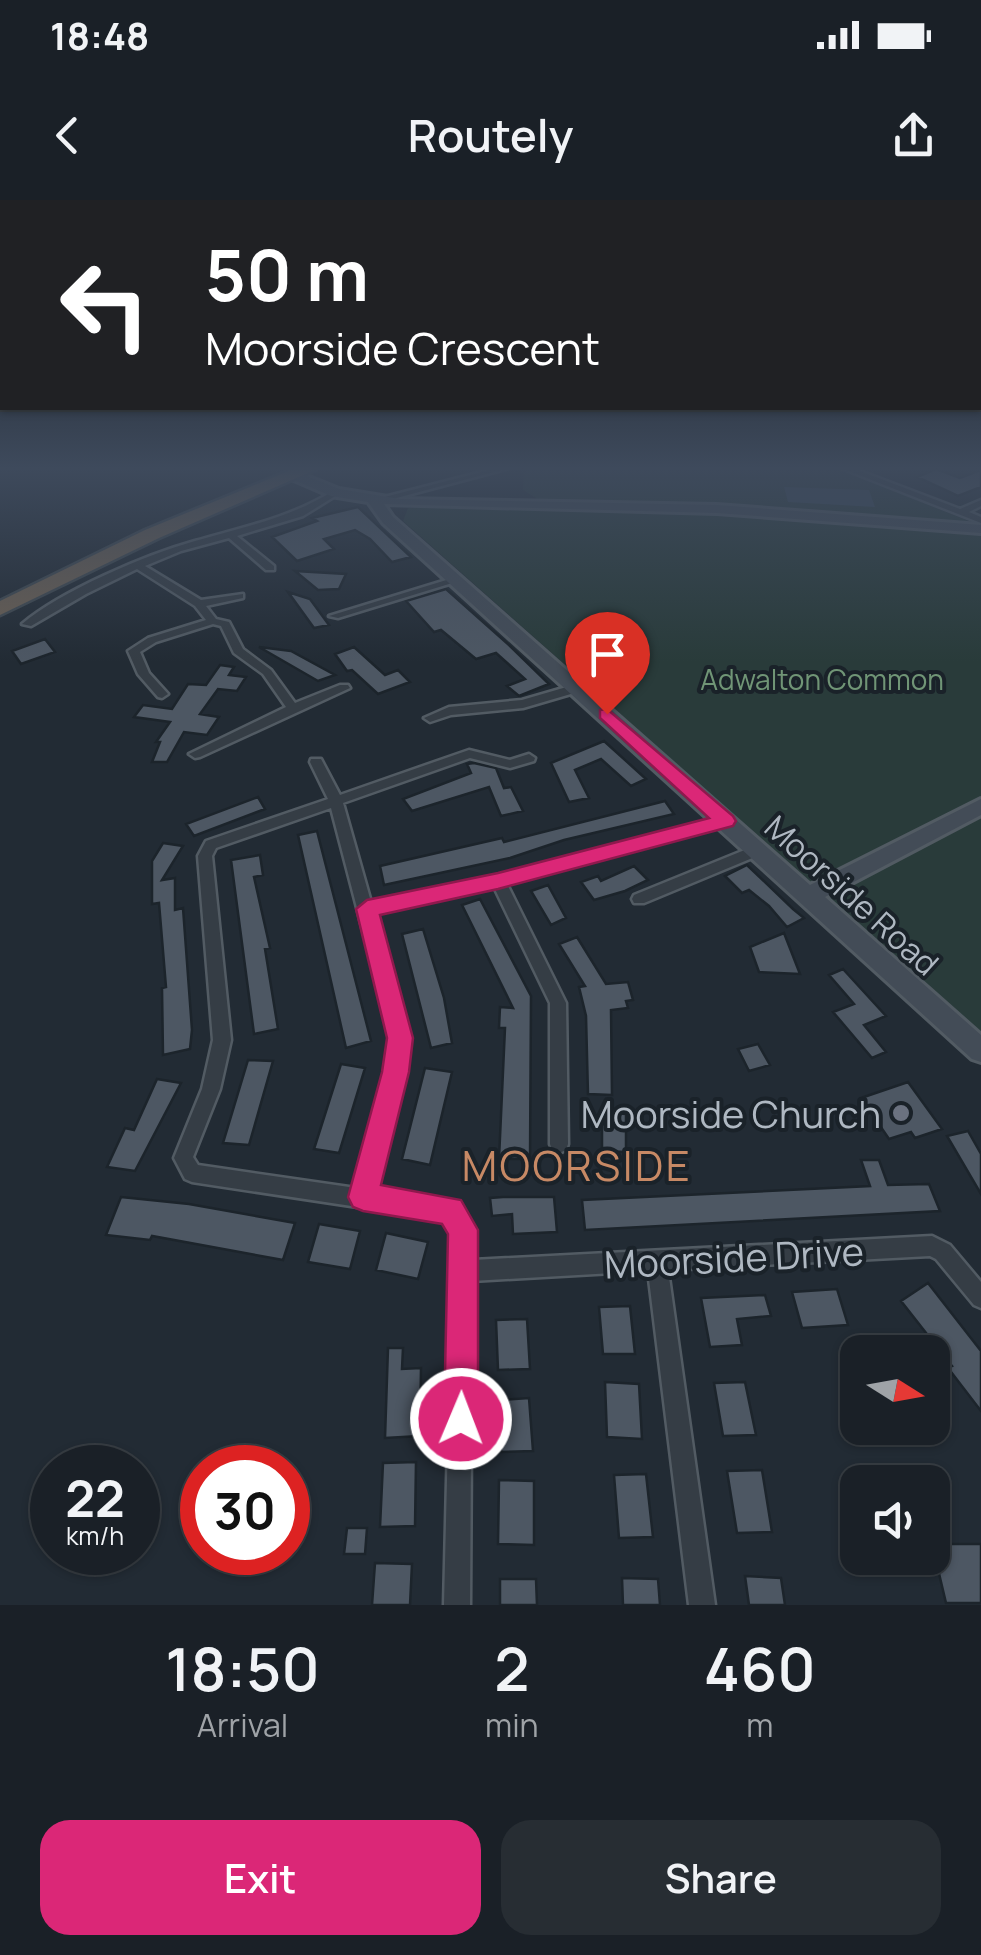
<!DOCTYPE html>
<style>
:root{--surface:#1a2027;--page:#272d33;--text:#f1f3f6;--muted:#9fa3a7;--line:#383e44;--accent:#db2777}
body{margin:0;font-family:Manrope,sans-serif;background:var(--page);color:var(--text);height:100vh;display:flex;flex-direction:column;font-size:38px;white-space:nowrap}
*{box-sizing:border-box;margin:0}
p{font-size:32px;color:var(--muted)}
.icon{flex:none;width:55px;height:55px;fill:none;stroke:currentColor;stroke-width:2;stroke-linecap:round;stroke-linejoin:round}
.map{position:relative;height:1405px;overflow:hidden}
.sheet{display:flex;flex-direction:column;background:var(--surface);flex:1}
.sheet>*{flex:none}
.hud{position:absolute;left:0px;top:0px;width:982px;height:210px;box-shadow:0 2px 8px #0004,0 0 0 2px var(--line);background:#202124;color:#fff;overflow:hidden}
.needle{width:65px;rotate:101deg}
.fabs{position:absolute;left:840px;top:1135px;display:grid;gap:20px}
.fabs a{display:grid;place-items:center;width:110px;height:110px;border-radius:20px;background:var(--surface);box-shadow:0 2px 8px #0004,0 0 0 2px var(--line);font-size:50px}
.speed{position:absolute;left:30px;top:1245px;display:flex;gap:20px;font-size:50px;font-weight:700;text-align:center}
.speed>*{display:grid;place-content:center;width:130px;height:130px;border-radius:50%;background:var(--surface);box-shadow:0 2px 8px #0004,0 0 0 2px var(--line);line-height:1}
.speed small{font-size:25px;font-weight:400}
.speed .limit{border:15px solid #d22;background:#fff;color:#111}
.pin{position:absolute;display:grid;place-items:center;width:85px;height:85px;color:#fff;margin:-102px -42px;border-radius:50% 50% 50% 0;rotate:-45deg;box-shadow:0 0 10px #0007}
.pin .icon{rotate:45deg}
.me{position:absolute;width:110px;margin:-55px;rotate:1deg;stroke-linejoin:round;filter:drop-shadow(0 0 8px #0008)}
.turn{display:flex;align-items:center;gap:35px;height:210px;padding:0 40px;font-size:45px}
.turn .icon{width:130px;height:130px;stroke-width:2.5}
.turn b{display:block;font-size:70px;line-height:85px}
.eta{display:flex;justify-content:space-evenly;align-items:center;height:170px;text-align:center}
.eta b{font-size:60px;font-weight:600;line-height:70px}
.button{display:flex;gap:20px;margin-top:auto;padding:20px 40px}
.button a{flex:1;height:115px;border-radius:30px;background:var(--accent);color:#fff;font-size:40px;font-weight:600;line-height:115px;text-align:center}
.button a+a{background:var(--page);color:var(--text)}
.status{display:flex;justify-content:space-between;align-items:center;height:70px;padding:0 50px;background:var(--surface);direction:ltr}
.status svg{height:28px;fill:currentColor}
header{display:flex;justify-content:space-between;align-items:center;height:130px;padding:0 40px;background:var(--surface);font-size:45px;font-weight:600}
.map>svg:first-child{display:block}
.green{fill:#293b3a}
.water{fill:#394a5c}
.building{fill:#4d5763;stroke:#1c242b;stroke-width:2.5}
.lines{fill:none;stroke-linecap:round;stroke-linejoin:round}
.street-casing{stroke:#525b63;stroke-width:5}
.secondary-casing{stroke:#525b63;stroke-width:6}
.highway-casing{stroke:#3f484f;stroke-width:5}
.street{fill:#353d45;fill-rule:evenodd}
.secondary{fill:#434c57;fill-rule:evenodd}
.highway{fill:#6a5f53;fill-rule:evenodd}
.route{fill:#db2777;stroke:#8e194d;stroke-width:2.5}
.worship-dot{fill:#6b7280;stroke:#1a2229;stroke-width:4}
.labels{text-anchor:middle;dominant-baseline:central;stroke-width:8;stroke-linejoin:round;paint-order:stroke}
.far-park-label{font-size:28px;fill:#709576;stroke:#1a2229}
.street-label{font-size:32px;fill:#afb8c2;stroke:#1a2229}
.near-poi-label{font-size:38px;fill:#afb8c2;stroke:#1a2229;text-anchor:end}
.near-street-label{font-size:38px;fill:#afb8c2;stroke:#1a2229}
.near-neighbourhood-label{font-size:42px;letter-spacing:2.5px;fill:#c78965;stroke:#1a2229}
</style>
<div class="status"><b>18:48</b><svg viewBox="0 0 49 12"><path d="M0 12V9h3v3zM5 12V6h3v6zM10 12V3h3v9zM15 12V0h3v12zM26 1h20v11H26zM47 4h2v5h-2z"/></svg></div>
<header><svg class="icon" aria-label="back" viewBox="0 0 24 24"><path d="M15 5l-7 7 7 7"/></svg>Routely<svg class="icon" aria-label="share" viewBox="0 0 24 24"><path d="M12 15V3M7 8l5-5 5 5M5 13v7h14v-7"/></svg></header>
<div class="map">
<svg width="981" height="1405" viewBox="0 0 981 1405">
<rect width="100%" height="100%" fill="#222b34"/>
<path class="green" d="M536 266H832L981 326 764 306 539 300 523 290 524 272Z
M514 307 695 311 981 333V834L403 321 408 308Z"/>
<path class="water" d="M784 287 869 290 875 307 788 302Z"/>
<path class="building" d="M936 269 960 278 981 270V287L958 296 917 277Z
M358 307 411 357 392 362 370 339 355 330 324 339 334 349 297 361 272 337 317 321 312 318Z
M295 371 346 374 339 389 318 390Z
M446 389 509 445 549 484 519 496 507 486 525 479 496 453 476 459 441 430 434 432 406 401Z
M288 392 310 399 329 425 314 428Z
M45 439 55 452 21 464 12 451Z
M259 447 291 451 335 475 318 481Z
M354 447 385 475 398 470 410 482 378 494 352 470 347 471 335 454Z
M220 465 234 467 229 475 246 477 237 491 218 489 200 514 219 517 207 535 184 532 167 562H152L160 542H156L170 522 134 517 143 505 172 509 188 484 206 485Z
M604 541 646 579 631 586 601 559 575 570 589 598 569 602 551 563Z
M474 563 496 568 504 588 511 587 523 611 501 616 489 587 412 611 403 599 471 573 467 564Z
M258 597 265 609 194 636 186 624Z
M665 601 674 614 564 640 510 658 384 685 380 666 502 638 504 642Z
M317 631 371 841 346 848 298 635Z
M163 643 183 646 162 680 175 678V710L183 708 192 830 190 849 163 855 162 788 166 787 159 703 152 704V661Z
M260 655 263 675 254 677 270 748 265 749 278 829 254 834 231 660Z
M747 665 793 709 804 718 787 727 769 706 749 690 742 693 725 676Z
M634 666 648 680 625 691 594 700 581 682 598 676 601 681Z
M548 685 566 718 551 725 531 691Z
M480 699 531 796 530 959H499L505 828H499L500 807 513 808 462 705Z
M423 729 444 798 452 843 431 848 402 734Z
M784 733 800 774 759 772 750 747Z
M577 737 606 784 628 782 633 800 626 801 628 808 611 810 612 895 588 894 586 816 579 787 585 786 559 744Z
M843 769 886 816 864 825 886 852 872 858 833 812 854 804 829 775Z
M758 844 770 865 749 871 738 849Z
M248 860 273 861 249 945 223 943Z
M341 864 365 868 339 953 314 949Z
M425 868 452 872 430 965 402 959Z
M157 879 181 883 135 971 107 967 125 928 134 930Z
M908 882 942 929 915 938 911 932 889 939 861 898Z
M602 912 626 914V952L602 951Z
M968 931 981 954V994L947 936Z
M861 960H879L888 985 929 984 940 1011 585 1030 582 1000 870 986Z
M121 997 189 1004 295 1023 283 1060 152 1036 150 1040 106 1035Z
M503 997H554L557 1032 513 1034 512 1014 492 1016 490 998Z
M319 1024 360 1031 350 1069 308 1062Z
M386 1033 428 1042 418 1079 376 1070Z
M928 1083 981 1151V1211L948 1168 952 1166 901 1101Z
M837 1089 848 1125 802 1128 792 1092Z
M765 1095 771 1116 737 1119 742 1145 710 1147 701 1098Z
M630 1106 635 1154H603L599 1107Z
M527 1119 530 1169 498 1170 496 1120Z
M388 1148H403L402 1169 421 1168 420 1236 385 1238Z
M605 1182 639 1184 642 1239 607 1237Z
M745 1182 756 1235 723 1236 714 1183Z
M529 1198 533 1251 501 1252 499 1200Z
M416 1262 415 1326 380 1327 383 1263Z
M762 1270 772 1332 737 1333 727 1271Z
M646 1274 653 1337 619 1338 614 1275Z
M499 1280 534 1281V1345L498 1344Z
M347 1328H367L365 1354H344Z
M932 1344H981V1403H946Z
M375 1363 412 1364 410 1405H372Z
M745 1376 781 1378 785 1405H749Z
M622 1378 658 1379 660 1405H623Z
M500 1379H536L537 1405H500Z"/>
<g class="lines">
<defs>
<path id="street" d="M505 266H517L374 304 369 301Z
M836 266H847L960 309 981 300V306L969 312 981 317V323Z
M333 291 340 293 303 316 237 336 274 366V370H266L229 338 181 351 145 366 201 400 243 394V398L206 406 216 419 229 422 243 449 271 470 295 503 340 485H348L350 488 200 557 195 558 189 554 286 507 263 474 234 453 221 426 213 424 156 442 140 452 149 473 168 494 162 498 158 497 138 474 128 451 148 438 206 420 195 406 137 369 86 394 31 426 22 424C61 391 145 355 195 341 243 327 290 318 333 291Z
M453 378 462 380 338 418 329 416Z
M577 484 581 485V491L523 508 451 515 430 522 424 518 449 507 522 500Z
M469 550 510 560 529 554 535 558 534 561 510 568 470 558 343 603 371 702 498 676 725 616 732 621 725 626 507 684 566 803 568 944 566 950 559 953 552 950 550 944V803L494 687 374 713 409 838 404 872 374 990 457 1004 473 1030V1060L932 1036 950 1045 981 1082V1108L974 1105 936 1059 930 1056 668 1070 715 1405H689L648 1071 472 1081 470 1405H444L453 1033 444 1020 192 982 185 979 174 958 202 889 213 840 198 656 206 641 328 599 310 562 311 559H321L340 595ZM331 608 391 838 386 872 356 988 198 965 193 957 220 889 231 840 212 656 216 648Z
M757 645 764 650 762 654 644 703H634L632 699 634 695Z"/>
<path id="secondary" d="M292 270 339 289 400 299 717 305 981 325V333L717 313 384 304 393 317 810 685 981 599V615L825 697 981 835V862L972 859 383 323 368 302 331 296 287 277V271Z"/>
<path id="highway" d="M301 266H324L159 338 0 415V401L145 330Z"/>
</defs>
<use href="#street" class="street-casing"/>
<use href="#secondary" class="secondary-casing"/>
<use href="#highway" class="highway-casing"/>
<use href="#street" class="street"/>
<use href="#secondary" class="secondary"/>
<use href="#highway" class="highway"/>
</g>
<linearGradient id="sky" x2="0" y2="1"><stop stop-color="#13181d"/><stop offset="0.58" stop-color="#3e4a5c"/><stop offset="1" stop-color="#3e4a5c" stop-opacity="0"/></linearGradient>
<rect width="981" height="462" fill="url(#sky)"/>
<path class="route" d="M607 509 733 616 736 621 733 626 498 689 380 715 413 838 409 872 381 985 461 1000 478 1030V1219L473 1231 461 1236 449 1231 444 1219 448 1034 442 1024 363 1011 353 1007 348 997 382 872 387 838 356 709 367 700 498 673 709 618 600 518V510Z"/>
<circle class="worship-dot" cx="901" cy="913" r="10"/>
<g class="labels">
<g class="far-park-label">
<text x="822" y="479">Adwalton Common</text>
</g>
<g class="street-label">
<text transform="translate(852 695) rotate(42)">Moorside Road</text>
</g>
<g class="near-poi-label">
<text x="881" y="913">Moorside Church</text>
</g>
<g class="near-street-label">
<text transform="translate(734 1057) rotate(-3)">Moorside Drive</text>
</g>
<g class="near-neighbourhood-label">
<text x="577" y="965">MOORSIDE</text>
</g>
</g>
</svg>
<div class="fabs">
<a><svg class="needle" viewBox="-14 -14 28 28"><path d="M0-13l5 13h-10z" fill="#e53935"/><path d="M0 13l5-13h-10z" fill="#9fa3a7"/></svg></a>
<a><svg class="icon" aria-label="sound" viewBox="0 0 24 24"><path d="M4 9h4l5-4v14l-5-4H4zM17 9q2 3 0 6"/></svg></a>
</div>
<div class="speed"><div>22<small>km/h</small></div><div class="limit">30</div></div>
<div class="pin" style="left:607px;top:514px;background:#d93025"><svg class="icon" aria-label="arrive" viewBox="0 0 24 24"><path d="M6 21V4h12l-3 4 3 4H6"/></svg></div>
<svg class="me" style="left:461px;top:1219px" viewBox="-20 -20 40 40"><circle r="17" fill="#db2777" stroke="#fff" stroke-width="3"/><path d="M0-11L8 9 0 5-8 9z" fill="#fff"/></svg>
<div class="hud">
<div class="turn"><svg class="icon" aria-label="left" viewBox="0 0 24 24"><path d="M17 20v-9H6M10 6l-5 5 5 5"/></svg><div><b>50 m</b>Moorside Crescent</div></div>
</div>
</div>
<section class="sheet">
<div class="eta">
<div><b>18:50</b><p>Arrival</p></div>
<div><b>2</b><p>min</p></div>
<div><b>460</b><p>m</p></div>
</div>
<div class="button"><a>Exit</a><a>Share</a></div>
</section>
